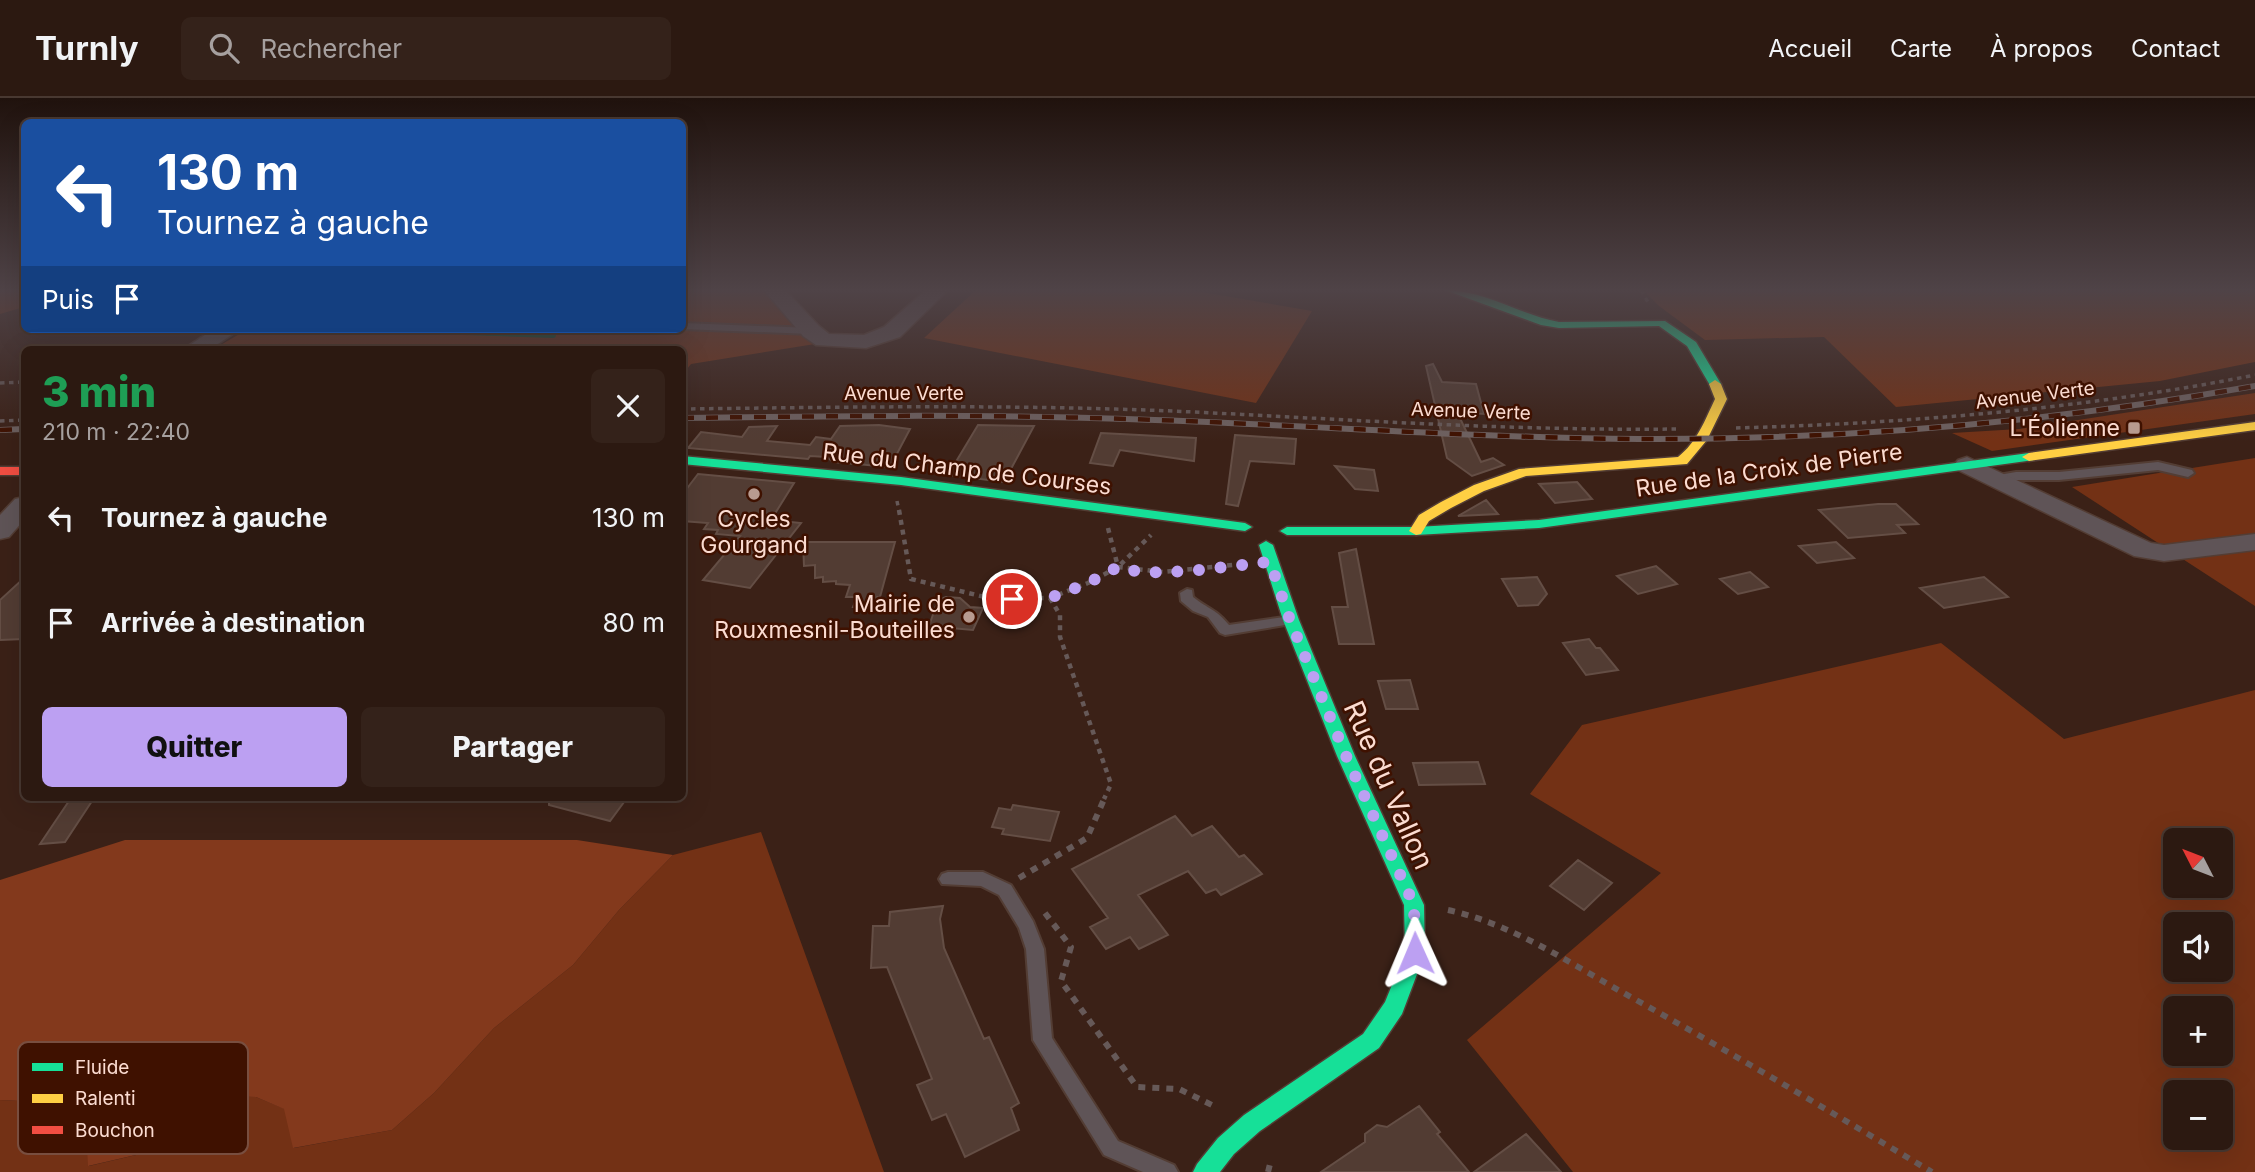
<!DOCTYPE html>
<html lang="fr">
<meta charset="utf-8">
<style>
:root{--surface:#2c1911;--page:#34221a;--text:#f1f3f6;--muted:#a6a09f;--line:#483831;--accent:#bca0f2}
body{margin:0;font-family:Inter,sans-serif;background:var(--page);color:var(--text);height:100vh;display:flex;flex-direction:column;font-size:26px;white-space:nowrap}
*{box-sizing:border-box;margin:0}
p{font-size:23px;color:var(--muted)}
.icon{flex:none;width:38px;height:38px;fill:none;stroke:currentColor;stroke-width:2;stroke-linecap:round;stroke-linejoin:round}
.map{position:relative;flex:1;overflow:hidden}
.details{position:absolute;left:21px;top:248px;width:665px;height:455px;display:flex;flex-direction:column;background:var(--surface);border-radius:10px;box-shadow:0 7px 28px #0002,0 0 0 2px var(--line)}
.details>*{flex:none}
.banner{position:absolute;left:21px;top:21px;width:665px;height:214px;border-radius:10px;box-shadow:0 7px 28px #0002,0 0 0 2px var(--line);background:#1a4fa0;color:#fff;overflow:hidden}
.needle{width:46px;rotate:312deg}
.buttons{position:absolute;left:2163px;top:730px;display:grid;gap:14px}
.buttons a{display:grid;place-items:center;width:70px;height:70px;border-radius:10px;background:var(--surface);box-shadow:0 7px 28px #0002,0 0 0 2px var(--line);font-size:35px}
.pin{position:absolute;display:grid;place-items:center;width:60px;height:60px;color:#fff;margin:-30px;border:4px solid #fff;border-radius:50%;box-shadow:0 2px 7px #0007}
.me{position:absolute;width:77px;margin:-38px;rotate:359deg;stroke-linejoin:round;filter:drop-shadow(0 0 5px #0008)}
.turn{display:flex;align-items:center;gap:24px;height:147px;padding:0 21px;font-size:32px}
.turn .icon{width:91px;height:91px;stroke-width:2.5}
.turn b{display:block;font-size:49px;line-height:60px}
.then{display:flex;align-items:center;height:66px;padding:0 21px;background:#0003;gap:14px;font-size:26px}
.round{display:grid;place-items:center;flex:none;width:74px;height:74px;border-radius:10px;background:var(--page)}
.headline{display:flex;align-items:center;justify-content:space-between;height:119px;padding:0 21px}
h1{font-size:42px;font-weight:800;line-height:52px;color:#1e9e55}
.primary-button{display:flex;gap:14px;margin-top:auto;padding:14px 21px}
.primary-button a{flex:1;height:80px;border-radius:10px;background:var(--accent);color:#111;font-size:28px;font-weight:800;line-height:80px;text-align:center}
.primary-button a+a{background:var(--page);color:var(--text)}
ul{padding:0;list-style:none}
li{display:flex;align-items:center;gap:21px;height:105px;padding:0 21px}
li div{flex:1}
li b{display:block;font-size:26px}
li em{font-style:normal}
header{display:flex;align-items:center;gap:42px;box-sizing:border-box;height:98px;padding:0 35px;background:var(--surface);border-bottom:2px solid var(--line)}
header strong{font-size:33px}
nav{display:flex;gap:38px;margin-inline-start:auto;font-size:24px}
.search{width:490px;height:63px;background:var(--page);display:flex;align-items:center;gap:18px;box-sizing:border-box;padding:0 24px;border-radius:10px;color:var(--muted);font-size:26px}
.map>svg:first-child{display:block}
.green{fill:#733115;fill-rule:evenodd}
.forest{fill:#83391c}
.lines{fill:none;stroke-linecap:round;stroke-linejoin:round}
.stream{stroke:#055033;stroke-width:6}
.building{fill:#523c33;stroke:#644e45;stroke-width:2}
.lane-casing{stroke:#533d34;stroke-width:4}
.street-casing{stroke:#533d34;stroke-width:3}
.fast-casing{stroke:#533d34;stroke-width:3}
.slow-casing{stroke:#533d34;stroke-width:3}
.jam-casing{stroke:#533d34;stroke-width:3}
.path-far2{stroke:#665958;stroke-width:3.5;stroke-dasharray:4.5 4.5;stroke-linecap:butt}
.path-far1{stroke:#665958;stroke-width:4.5;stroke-dasharray:5 5;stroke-linecap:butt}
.path{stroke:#665958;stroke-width:6;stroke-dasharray:7 7;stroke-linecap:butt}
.lane{fill:#5f5457;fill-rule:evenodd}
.street{fill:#5f5457;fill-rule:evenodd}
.fast{fill:#16e098;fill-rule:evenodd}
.slow{fill:#ffcf43;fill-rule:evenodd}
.jam{fill:#f24e42;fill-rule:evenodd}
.rail-casing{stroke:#6e6160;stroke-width:6}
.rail{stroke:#3f1100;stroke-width:4.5;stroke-dasharray:12;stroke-linecap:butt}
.route{stroke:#bca0f2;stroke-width:12;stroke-dasharray:0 21.6}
.poi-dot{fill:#b89b90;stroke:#3f1100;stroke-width:2.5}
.labels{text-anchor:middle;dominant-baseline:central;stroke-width:5;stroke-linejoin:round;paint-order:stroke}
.far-street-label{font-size:19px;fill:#fcdcd1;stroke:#3f1100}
.poi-label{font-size:23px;fill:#fcdcd1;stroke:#3f1100;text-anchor:end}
.street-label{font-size:23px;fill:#fcdcd1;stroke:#3f1100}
.near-street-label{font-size:28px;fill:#fcdcd1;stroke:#3f1100}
.key{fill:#3f1100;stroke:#784e3f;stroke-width:2}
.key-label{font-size:19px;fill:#fcdcd1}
</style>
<header>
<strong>Turnly</strong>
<div class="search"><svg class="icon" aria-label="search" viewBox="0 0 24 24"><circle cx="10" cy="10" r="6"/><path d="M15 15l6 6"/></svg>Rechercher</div>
<nav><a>Accueil</a><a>Carte</a><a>À propos</a><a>Contact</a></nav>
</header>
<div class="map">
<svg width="2255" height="1074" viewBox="0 0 2255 1074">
<rect width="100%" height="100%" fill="#3b2117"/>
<path class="green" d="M0 192H24V209L0 216Z
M683 192H766L815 246 691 266 683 276 682 252H212L248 231H682Z
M976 192H1190L1312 213 1256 305 924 240Z
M1643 192H2255V264L2160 283 1896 309 1824 239 1705 242 1659 208Z
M2255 295V316L1992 353 1952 335 2019 331Z
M2255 360V508L2072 389 2171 373 2195 374 2192 370Z
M1941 545 2064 641 2255 592V1074H1573L1467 942 1661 775 1530 696 1582 627ZM2221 742V788H2175V742ZM2221 826V872H2175V826ZM2221 910V956H2175V910ZM2221 994V1040H2175V994Z
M761 734 884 1074H0V1002L85 1006 89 1068 153 1053 183 997 256 999 285 1011 294 1050 392 1032 434 995 494 930 573 867 619 812 673 757Z"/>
<path class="forest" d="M125 742H577L673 757 619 812 573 867 494 930 434 995 392 1032 293 1050 284 1011 256 999 183 997 153 1053 88 1068 85 1006 0 1002V782Z"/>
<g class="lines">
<path class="stream" d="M434 233 553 237"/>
</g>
<path class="building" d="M1433 266 1442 284 1476 286 1484 316 1457 314 1481 364 1493 360 1504 367 1472 378 1447 360 1426 268Z
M879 327 910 331 890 369 833 364 827 359 810 358 808 361 688 350 701 334 742 339 749 329 777 328 767 343 810 347 816 339 831 341 840 328Z
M978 327 1034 328 1004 384 948 377Z
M1101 335 1196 340 1194 363 1120 352 1113 368 1090 365Z
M1235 337 1296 341 1294 366 1250 363 1238 408 1226 406Z
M1335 368 1374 372 1378 393 1355 391Z
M698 376 794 385 771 422 801 425 750 490 703 482 740 438 716 436 718 432 704 431 708 425 682 423V397Z
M1577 384 1592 401 1555 405 1539 386Z
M1486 402 1498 416 1458 418Z
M1878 406H1896L1918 426 1897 427 1905 435 1848 440 1819 412Z
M803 444H895L880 499H877L873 509H853L857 499H846L850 487 836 486V483L823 484V479L815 480V467L804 468Z
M1836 444 1854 460 1817 465 1799 448Z
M1356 451 1374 546H1339L1332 509H1348L1339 455Z
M1656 468 1677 486 1638 496 1617 478Z
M1750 474 1768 489 1738 496 1720 481Z
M1537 479 1547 496 1538 507 1518 508 1502 481Z
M1984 479 2008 499 1944 510 1920 490Z
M24 480V541L0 542V502Z
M946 499 960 500 970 509 983 510 973 532 929 528 938 502Z
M1589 541 1596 550H1600L1618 572 1586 577 1563 545Z
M1410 582 1418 611H1386L1378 583Z
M1478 664 1485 686 1419 687 1413 665Z
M71 700H94L65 744 40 746Z
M549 700H627L610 723 549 707Z
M1013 707 1059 714 1050 743 1002 736 1004 731 992 729 999 710 1011 712Z
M1175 718 1192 738 1212 728 1239 759 1244 757 1262 776 1221 797 1216 791 1206 795 1188 773 1138 797 1168 837 1139 851 1130 839 1106 851 1090 829 1108 820 1072 771Z
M1578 762 1612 785 1584 812 1550 788Z
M943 808 940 821 944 850 984 941 989 939 1019 1005 1011 1010 1019 1032 965 1059 946 1016 932 1022 917 987 932 981 887 869 871 870 873 828H889L890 814Z
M1419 1008 1440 1034 1437 1036 1469 1074H1321L1365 1044V1036L1377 1027 1387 1029Z
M1526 1036 1561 1074H1474Z"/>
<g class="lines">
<defs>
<path id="lane" d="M682 225 811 230 816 233 811 236 682 231Z
M2158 364 2192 372 2194 375 2188 379 2158 372 2059 382H2016L1997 385 1991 381 1993 378 2016 374H2059Z
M1187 491 1192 492 1193 499C1208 511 1216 511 1229 527L1291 518 1298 522 1291 526 1225 537 1220 535 1208 519 1193 513 1181 503 1180 495Z
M948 774H983L1011 787 1033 823 1044 851 1052 940 1118 1043 1174 1067 1178 1074H1143L1104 1057 1033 942 1026 851 1019 830 999 797 981 788 942 786 939 781 942 776Z"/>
<path id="street" d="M764 192H785L819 228 829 236 864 237 884 229 926 192H948L900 239 866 250 816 247 803 238Z
M214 231H240L209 252H182Z
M1967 359 2151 445 2164 447 2255 436V452L2164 463 2134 458 1958 372 1954 367 1958 362Z
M24 399V422L9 439 0 441V417L15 401Z"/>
<path id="fast" d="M1445 192C1484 192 1520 217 1559 224L1665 223 1696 244 1721 286 1715 290 1711 289 1687 248 1659 228 1559 230 1541 227Z
M2029 355 2036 359 2034 362 1539 430 1416 437H1287L1280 433 1287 429H1416L1539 422Z
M682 358 901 379 1245 425 1252 429 1245 433 901 387 682 366Z
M1266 443 1273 447 1299 522 1355 658 1424 807 1425 855 1402 916 1379 950 1260 1033 1234 1056 1220 1074H1193L1197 1066 1218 1040 1244 1017 1363 936 1385 904 1405 855 1404 807 1337 658 1283 522 1259 447Z"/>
<path id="slow" d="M1715 282 1721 286 1727 301 1707 342 1687 366 1526 378 1484 393 1451 410 1429 423 1421 436 1416 437 1409 433 1419 417 1441 404 1474 387 1519 371 1678 359C1697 344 1705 322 1715 301L1709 286Z
M2255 324V332L2029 363 2022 359 2029 355Z"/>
<path id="jam" d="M0 369H24V377H0Z"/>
</defs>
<use href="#lane" class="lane-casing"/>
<use href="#street" class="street-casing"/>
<use href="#fast" class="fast-casing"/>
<use href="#slow" class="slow-casing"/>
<use href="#jam" class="jam-casing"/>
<path class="path-far2" d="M1641 192 1649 206
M0 285 24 284
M682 311C853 309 1023 306 1194 314 1356 322 1517 333 1679 331
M0 323 24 322
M1736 330C1911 325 2083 311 2255 277
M897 403 899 413"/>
<path class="path-far1" d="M899 412 911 481 993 501 1050 500 1088 485 1118 469 1151 437
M1108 430 1118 469 1163 474 1243 466
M1050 500 1060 517V539L1111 686 1104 701"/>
<path class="path" d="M1019 780 1087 740 1105 699
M1448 812C1511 826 1565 862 1620 893 1725 951 1829 1013 1932 1074
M1045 815 1071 849 1061 883 1137 989 1179 991 1212 1007
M1268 1074 1271 1062"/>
<use href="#lane" class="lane"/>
<use href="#street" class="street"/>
<use href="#fast" class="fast"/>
<use href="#slow" class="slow"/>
<use href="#jam" class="jam"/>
<defs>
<path id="rail" d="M682 320C830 318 978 316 1126 321 1297 326 1469 340 1640 341 1847 342 2052 324 2255 288
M0 332 24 331"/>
</defs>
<use href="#rail" class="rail-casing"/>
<use href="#rail" class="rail"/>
</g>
<linearGradient id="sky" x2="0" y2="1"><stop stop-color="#20120d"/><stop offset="0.56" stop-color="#4f4347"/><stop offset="1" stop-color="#4f4347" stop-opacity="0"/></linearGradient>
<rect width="2255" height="343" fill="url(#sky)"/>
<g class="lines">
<path class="route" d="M1012 501 1050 500 1088 485 1118 469C1154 482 1230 467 1270 464L1290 522 1346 658 1414 807 1415 855"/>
</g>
<g class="poi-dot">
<rect x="2127" y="323" width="14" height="14" rx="3.5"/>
<circle cx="754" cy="396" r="7"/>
<circle cx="969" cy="519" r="7"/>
</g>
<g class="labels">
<g class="far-street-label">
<text x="904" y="295">Avenue Verte</text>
<text transform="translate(2035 297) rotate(-7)">Avenue Verte</text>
<text transform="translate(1471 313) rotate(2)">Avenue Verte</text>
</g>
<g class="poi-label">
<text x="2120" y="330">L'Éolienne</text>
<text x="754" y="421" text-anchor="middle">Cycles<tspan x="754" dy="26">Gourgand</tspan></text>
<text x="955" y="506">Mairie de<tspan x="955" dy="26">Rouxmesnil-Bouteilles</tspan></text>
</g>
<g class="street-label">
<text transform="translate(967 371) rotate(7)">Rue du Champ de Courses</text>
<text transform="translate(1769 372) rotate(-8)">Rue de la Croix de Pierre</text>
</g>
<g class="near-street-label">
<text transform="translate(1389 687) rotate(66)">Rue du Vallon</text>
</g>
</g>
<rect x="18" y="944" width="230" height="112" rx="10" class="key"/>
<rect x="32" y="965" width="31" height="8" fill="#16e098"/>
<rect x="32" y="996" width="31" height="9" fill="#ffcf43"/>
<rect x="32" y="1028" width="31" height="8" fill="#f24e42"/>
<g class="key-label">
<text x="75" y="976">Fluide</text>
<text x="75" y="1007">Ralenti</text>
<text x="75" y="1039">Bouchon</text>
</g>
</svg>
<div class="buttons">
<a><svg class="needle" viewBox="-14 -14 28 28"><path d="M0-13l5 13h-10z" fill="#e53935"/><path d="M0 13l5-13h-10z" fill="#a6a09f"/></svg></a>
<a><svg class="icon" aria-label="sound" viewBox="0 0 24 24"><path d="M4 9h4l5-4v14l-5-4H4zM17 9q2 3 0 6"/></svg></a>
<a>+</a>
<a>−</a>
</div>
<div class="pin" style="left:1012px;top:501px;background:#d93025"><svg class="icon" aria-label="arrive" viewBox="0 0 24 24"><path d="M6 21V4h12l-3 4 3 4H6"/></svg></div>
<svg class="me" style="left:1415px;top:855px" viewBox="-20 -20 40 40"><path d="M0-17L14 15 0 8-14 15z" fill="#bca0f2" stroke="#fff" stroke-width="4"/></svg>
<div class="banner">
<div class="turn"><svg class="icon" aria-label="left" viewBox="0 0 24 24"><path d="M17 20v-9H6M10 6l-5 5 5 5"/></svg><div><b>130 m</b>Tournez à gauche</div></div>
<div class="then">Puis<svg class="icon" aria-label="arrive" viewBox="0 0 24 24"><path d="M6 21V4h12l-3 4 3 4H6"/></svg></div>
</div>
<section class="details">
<div class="headline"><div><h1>3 min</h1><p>210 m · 22:40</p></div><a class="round"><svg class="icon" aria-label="close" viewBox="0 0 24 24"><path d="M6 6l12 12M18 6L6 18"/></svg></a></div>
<ul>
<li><svg class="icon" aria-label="left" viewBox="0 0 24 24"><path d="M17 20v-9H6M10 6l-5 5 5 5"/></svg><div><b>Tournez à gauche</b></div><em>130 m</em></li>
<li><svg class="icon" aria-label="arrive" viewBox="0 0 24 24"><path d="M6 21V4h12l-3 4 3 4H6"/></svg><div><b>Arrivée à destination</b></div><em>80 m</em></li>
</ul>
<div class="primary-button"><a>Quitter</a><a>Partager</a></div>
</section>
</div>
